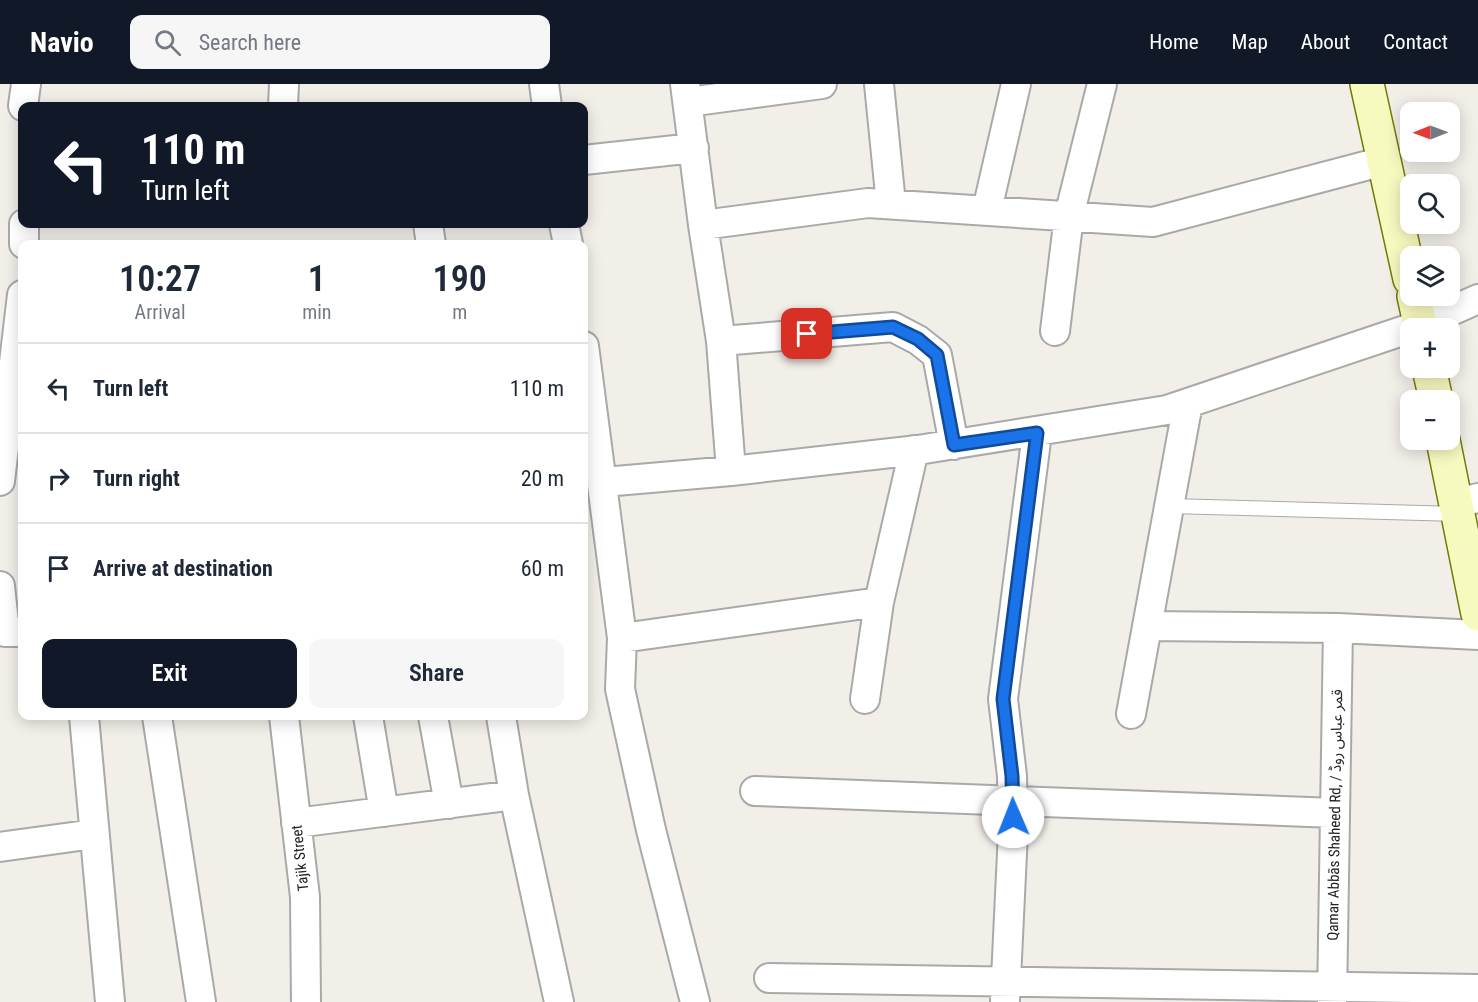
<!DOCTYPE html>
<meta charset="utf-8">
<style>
:root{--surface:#fff;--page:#f6f6f7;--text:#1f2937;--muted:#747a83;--line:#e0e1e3;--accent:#111827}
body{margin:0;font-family:"Roboto Condensed","Noto Sans Arabic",sans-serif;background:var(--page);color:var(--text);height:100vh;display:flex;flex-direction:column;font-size:22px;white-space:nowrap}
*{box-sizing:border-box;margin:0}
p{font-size:20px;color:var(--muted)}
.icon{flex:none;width:33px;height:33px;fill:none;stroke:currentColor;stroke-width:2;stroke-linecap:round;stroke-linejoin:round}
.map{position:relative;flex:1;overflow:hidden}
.sheet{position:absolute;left:18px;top:156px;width:570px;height:480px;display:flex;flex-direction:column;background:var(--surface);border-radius:12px;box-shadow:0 3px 15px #0003}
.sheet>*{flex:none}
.hud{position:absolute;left:18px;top:18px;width:570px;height:126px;border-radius:12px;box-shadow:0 3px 15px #0003;background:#111827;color:#fff;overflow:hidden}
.needle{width:39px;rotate:269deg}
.fabs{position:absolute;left:1400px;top:18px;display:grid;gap:12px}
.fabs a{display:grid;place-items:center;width:60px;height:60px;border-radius:12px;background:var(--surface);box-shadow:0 3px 15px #0003;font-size:30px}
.pin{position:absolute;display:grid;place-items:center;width:51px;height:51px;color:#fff;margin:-26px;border-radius:12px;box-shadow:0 3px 9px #0006}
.me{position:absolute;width:66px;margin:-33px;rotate:359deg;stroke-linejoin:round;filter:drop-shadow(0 0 4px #0008)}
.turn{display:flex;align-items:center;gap:21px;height:126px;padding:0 24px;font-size:27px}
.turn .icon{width:78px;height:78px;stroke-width:2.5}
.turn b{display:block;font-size:42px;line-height:51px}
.eta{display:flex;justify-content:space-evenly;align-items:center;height:102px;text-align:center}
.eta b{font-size:36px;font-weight:600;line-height:42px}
.button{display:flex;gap:12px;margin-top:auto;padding:12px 24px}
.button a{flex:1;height:69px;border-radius:12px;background:var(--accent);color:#fff;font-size:24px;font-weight:600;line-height:69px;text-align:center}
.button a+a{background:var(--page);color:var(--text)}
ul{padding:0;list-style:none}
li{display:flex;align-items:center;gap:18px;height:90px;padding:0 24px;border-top:2px solid var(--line)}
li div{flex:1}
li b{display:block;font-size:22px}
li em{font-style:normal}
header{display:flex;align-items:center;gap:36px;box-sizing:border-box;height:84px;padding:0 30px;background:var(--accent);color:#fff}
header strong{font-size:28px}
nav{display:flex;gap:33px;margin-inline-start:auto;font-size:21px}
.search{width:420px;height:54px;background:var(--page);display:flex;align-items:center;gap:15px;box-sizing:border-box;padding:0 21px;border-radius:12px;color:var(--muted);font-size:22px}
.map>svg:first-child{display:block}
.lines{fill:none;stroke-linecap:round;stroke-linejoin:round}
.service-casing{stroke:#a9a9a9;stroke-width:16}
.minor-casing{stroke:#a9a9a9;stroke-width:32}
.secondary-casing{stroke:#707d05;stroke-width:36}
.service{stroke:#fff;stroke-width:14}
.minor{stroke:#fff;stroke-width:28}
.secondary{stroke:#f7fabf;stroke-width:33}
.route-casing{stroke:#114b97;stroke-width:15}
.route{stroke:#1a73e8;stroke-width:10}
.labels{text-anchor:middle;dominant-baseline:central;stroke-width:5;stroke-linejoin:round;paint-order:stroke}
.street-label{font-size:15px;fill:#222;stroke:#fff}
</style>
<header>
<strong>Navio</strong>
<div class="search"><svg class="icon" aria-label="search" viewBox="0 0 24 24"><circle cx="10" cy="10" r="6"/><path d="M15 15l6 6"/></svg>Search here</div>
<nav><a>Home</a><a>Map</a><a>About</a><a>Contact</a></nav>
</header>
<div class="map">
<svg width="1478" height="918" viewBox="0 0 1478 918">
<rect width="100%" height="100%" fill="#f2efe9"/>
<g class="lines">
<defs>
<path id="service" d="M1169 422 1458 430"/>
<path id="minor" d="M544 0 547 22
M685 0 703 141 868 119 1153 138 1384 77
M879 0 891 120
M688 18 822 0
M23 22 26 0
M283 22 284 0
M584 76 694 64
M987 126 1016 0
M428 140 431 160
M564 140 568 160
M703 141 721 257 731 387
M24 160V140
M1055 247 1069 132 1102 0
M721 257 893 243 918 256 937 271 954 361
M584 262 622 554 620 605 651 746 695 918
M0 397 22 211
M604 398 731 387 918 366 1167 326 1420 241 1478 215
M1456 419 1478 414
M0 502 5 548H22
M1147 542 1338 544 1478 551
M622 554 879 518
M865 615 879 518 914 366
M1131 630 1188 319
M84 632 110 918
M157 632 201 918
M284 632 305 813 306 918
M368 632 384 728
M433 632 449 720
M501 632 514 711
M755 707 1335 729
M296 739 514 711 559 918
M0 763 94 750
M769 894 1478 905
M1005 916 1013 748 1012 692 1003 615 1037 349
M1332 918 1338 544"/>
<path id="secondary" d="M1367 0 1410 195
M1414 212 1421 244
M1429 284 1436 316
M1443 356 1478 530"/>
</defs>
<use href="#service" class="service-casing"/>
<use href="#minor" class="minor-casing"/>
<use href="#secondary" class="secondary-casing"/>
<use href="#service" class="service"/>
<use href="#minor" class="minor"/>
<use href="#secondary" class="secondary"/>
</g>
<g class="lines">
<defs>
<path id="route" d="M807 250 893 243 918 255 937 271 954 361 1037 349 1003 615 1012 692 1013 733"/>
</defs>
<use href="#route" class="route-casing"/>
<use href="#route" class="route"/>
</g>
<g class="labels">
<g class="street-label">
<text transform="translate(1335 731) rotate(-89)">Qamar Abbās Shaheed Rd, / قمر عباس روڈ</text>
<text transform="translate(300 774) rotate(-96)">Tajik Street</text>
</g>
</g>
</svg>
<div class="fabs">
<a><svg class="needle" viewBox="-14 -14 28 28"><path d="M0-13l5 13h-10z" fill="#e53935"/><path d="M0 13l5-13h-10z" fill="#747a83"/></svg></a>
<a><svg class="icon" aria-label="search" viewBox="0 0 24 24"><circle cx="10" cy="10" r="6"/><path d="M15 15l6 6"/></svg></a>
<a><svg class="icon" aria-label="layers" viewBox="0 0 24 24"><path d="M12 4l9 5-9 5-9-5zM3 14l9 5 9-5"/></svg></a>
<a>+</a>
<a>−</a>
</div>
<div class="pin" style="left:807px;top:250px;background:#d93025"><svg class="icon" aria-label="arrive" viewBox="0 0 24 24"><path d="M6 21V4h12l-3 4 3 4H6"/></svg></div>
<svg class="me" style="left:1013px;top:733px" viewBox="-20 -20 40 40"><circle r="19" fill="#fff"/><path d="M0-13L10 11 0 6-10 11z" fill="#1a73e8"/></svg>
<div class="hud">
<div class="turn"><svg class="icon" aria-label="left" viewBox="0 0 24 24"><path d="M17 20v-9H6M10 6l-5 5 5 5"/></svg><div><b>110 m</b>Turn left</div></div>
</div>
<section class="sheet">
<div class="eta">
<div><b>10:27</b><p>Arrival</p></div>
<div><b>1</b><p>min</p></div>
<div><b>190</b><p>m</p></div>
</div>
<ul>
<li><svg class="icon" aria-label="left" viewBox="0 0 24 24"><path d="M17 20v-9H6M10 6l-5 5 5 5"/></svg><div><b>Turn left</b></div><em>110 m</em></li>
<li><svg class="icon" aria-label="right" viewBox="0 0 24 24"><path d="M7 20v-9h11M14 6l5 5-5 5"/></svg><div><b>Turn right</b></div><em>20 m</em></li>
<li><svg class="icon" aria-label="arrive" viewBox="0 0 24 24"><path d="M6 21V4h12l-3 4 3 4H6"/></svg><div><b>Arrive at destination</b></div><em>60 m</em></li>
</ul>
<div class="button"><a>Exit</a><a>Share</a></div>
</section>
</div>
